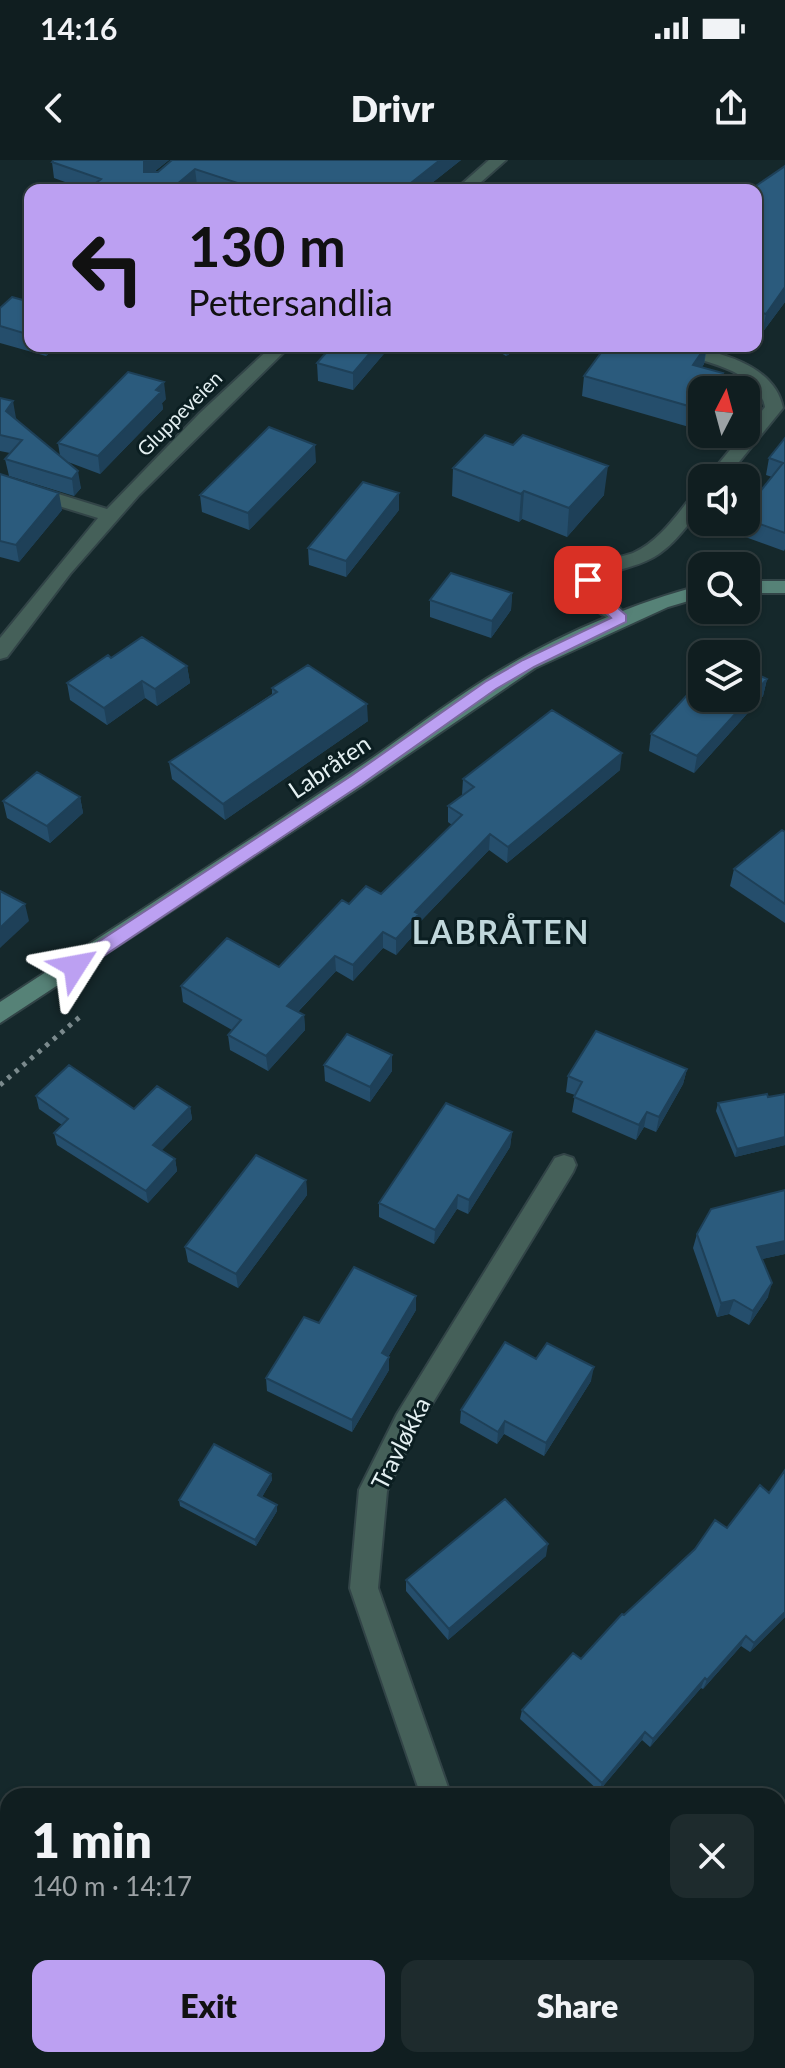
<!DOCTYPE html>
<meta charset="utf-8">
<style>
:root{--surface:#101e20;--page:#1e2b2d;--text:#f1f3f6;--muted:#9ca2a5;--line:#303c3e;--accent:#bca0f2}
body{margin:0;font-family:Lato,sans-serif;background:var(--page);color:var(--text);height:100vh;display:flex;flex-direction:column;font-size:30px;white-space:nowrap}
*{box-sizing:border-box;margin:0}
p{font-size:26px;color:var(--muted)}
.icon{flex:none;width:44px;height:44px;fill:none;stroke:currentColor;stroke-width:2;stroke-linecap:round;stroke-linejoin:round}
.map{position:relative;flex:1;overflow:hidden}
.sheet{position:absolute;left:0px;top:1628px;width:786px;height:280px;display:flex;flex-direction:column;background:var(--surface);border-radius:24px 24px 0 0;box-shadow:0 2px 6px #0004,0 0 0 2px var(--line)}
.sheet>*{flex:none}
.guide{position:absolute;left:24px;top:24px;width:738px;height:168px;border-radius:16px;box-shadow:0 2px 6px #0004,0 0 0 2px var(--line);background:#bca0f2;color:#111;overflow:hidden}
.needle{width:52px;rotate:6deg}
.tools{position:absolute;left:688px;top:216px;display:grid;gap:16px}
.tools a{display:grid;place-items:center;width:72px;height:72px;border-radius:16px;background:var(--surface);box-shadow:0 2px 6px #0004,0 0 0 2px var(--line);font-size:40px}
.pin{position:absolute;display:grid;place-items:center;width:68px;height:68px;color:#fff;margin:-34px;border-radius:16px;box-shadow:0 4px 12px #0006}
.me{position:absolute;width:88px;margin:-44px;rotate:56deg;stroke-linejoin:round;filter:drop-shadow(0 0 6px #0008)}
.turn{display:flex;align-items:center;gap:28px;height:168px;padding:0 32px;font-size:36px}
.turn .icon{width:104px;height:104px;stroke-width:2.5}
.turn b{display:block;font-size:56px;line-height:68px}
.round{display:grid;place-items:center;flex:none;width:84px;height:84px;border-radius:16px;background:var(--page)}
.headline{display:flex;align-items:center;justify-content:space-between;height:136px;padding:0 32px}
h1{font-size:48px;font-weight:800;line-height:60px}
.button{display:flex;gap:16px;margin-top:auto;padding:16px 32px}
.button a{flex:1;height:92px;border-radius:16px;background:var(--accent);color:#111;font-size:32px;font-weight:800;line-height:92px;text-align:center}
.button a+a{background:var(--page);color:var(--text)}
.status{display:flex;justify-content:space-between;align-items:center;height:56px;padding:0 40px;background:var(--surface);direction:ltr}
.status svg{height:22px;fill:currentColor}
header{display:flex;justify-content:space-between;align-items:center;height:104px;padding:0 32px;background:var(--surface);font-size:36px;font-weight:800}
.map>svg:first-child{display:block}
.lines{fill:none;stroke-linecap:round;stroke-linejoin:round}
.street-casing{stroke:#324447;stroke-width:4}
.secondary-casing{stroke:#324447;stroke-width:4}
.path-far1{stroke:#7b8a8d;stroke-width:5;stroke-dasharray:4 6;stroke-linecap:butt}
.path{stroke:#7b8a8d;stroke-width:6;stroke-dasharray:5 7;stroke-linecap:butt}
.street{fill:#456059;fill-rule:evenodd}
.secondary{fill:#568277;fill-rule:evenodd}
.wall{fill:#254e6c}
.shaded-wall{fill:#1e4058}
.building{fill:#2b5b7d;stroke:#1e4058;stroke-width:2}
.route{fill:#bca0f2;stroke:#7a689d;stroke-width:2}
.labels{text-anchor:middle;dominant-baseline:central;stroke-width:6;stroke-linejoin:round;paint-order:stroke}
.far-street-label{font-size:20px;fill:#e4f0f2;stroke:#0b1e21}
.street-label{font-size:24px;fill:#e4f0f2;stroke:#0b1e21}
.district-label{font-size:32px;font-weight:bold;letter-spacing:2px;fill:#c0d7db;stroke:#0b1e21}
</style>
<div class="status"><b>14:16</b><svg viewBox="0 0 49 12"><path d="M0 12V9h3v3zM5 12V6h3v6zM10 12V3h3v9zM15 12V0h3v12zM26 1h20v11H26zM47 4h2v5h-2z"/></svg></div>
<header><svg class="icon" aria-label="back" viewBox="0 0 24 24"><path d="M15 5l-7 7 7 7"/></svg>Drivr<svg class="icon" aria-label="share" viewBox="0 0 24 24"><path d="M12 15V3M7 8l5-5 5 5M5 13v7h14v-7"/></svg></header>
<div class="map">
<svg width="785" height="1908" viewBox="0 0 785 1908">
<rect width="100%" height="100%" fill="#15282b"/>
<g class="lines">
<defs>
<path id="street" d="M489 0H506L472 30H455Z
M272 186H290L139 335 70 414 7 497 0 499V478L98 358 0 328V316L107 349 200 253Z
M662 186C703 186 774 200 783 248L726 318H707L765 247C758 208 697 200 664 190Z
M702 329V347C686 367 670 391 646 401 629 409 612 409 598 421L602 432 631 459 628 464H614C603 454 576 439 579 421 581 401 618 399 633 393 660 381 678 353 696 331Z
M564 995 573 998 576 1005 573 1012 415 1272 387 1331 378 1428 451 1636H421L350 1428 359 1330 397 1254 555 998Z
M785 1653V1683L778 1685V1655Z
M329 1900H362L359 1908H326Z"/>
<path id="secondary" d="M746 421H785V433H746Z
M702 425V437L668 447 535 508 363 625 0 863V842C115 767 231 693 346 616 393 585 438 549 486 519 552 478 627 445 702 425Z"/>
</defs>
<use href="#street" class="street-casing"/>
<use href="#secondary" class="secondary-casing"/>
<path class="path-far1" d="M0 925 82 855"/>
<path class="path" d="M778 1760 785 1757
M433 1908 436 1900"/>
<use href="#street" class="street"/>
<use href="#secondary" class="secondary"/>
</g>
<path class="wall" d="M54 0H169L154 12H158L172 0H461L423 30H211L197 25 87 30 54 18 52 2Z
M785 6V142L762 173 756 172V30Z
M30 142V186H57L46 196 0 183V166Z
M332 186H388V189L353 230 318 221 317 203Z
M489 186H523L506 196Z
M642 186H717L714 190 707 189 704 204 702 207V260L696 269 582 236 584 216 639 189Z
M0 238 16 258 15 259 60 296 58 283 166 239 162 243 163 249 100 314 68 302 81 328 74 336 9 316 5 299 10 293 0 291Z
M785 278V389L784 391 737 374 739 362H746V349L772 317 766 315 769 298Z
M316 302 249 370 202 352 200 335Z
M453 308 604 335 567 377 522 359 519 362 452 336Z
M0 314 62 350 19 402 0 397Z
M399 350 346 417 309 405 308 388Z
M512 433 511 450 491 478 430 457V440Z
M111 498 187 506 190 523 157 546 145 538 107 565 70 540 67 523Z
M767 519 763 536 694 613 649 591 651 574Z
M272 528 368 561 225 660 172 619 169 602 272 534Z
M620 610 507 703 489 690 419 763 418 770 396 795 383 788 353 821 336 811 298 852 304 855 305 870 268 911 230 890 228 875 232 870 183 842 181 826 279 807 349 744 381 734 452 665 448 662V646L462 635 463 619Z
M80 637 83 653 50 683 7 658 3 641Z
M785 672V763L730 726 734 709Z
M324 905 392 911 370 942 325 921Z
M687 909 683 924 656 972 644 967 636 980 572 952 575 935 566 932 568 916Z
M785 934V985L735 997 716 951 718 943 768 937Z
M36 936 134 949 190 947 192 959 161 991 175 999 177 1011 148 1043 57 985 54 973 62 965 39 949Z
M512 972 510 987 468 1054 457 1049 434 1084 379 1057V1043Z
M306 1020 307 1035 238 1128 188 1102 185 1087Z
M785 1030V1094L762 1099 768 1137 749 1165 729 1154 717 1157 693 1088 697 1074Z
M416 1150 388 1197 389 1210 352 1272 267 1231 266 1218 319 1163Z
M536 1199 591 1221 544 1296 504 1274 497 1284 460 1263 461 1250Z
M271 1314 272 1320 262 1337 277 1351 256 1386 180 1346 179 1340Z
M546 1396 448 1480 406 1431V1420Z
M624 1455 785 1457 750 1492 741 1486 703 1529 701 1528 650 1587 642 1580 599 1631 520 1559 522 1550 581 1499Z
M0 1718 8 1721V1832L0 1829Z
M180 1900H206L203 1908H200Z"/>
<path class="shaded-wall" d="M146 0H169L146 18 144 12V1Z
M440 0H461L423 30H402Z
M195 9 197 25 191 30H170Z
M785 127V142L762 173 766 154Z
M44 186H57L46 196Z
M376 186H388V189L353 230V213Z
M507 186H523L506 196Z
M706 186 704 204 690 225 693 205Z
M723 213 720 230H712Z
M164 222 166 239 162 243 163 249 100 314 98 296Z
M13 241 16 258 10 268 6 251Z
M702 245V260L696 269 699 249Z
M315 285 316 302 249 370 248 353Z
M608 306 604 335 567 377 569 348Z
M78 311 81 328 74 336 72 319Z
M524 331 522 359 519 362 521 334Z
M59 333 62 350 19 402 16 385Z
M399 333V350L346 417V401Z
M512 433 511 450 491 478 492 461Z
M187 506 190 523 157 546 155 529Z
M767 519 763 536 694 613 697 596Z
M142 521 145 538 107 565 104 548Z
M367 544 368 561 225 660 223 644Z
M622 593 620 610 507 703 508 687Z
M80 637 83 653 50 683 47 666Z
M490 674 489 690 419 763 418 770 396 795V779L415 752Z
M25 744 29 761 0 788V768Z
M383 772V788L353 821V805Z
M335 796 336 811 288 862 287 846Z
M304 855 305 870 268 911 266 896Z
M392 895V911L370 942V927Z
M687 909 683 924 656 972 659 957Z
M190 947 192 959 155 997 153 985Z
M647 952 644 967 636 980 639 965Z
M512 972 510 987 468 1054 469 1040Z
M785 977V985L735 997 737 989Z
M175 999 177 1011 148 1043 146 1031Z
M306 1020 307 1035 238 1128 236 1114Z
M458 1035 457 1049 434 1084 435 1070Z
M785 1081V1094L752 1101 757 1087Z
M772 1123 768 1137 749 1165 753 1151Z
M416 1136V1150L382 1207V1193Z
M734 1140 729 1154 717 1157 721 1143Z
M389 1197V1210L352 1272V1260Z
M594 1207 591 1221 544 1296 546 1283Z
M505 1261 504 1274 497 1284 498 1272Z
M271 1314 272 1320 259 1342 258 1335Z
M277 1345V1351L256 1386 255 1380Z
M548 1384 546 1396 448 1480 449 1469Z
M785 1452V1457L750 1492 754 1483Z
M746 1476 741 1486 703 1529 707 1520Z
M705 1518 701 1528 650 1587 653 1579Z
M645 1572 642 1580 599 1631 602 1623Z
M199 1900H206L203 1908 199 1902Z"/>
<path class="building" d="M54 0H146L144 1V12H158L172 0H440L402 30H259L195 9 170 30H87L101 19 52 2Z
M785 6V127L766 154 756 151V30H750Z
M634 26 649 30H631Z
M12 137 30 142V175L0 166V148Z
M332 186H376L353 213 317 203Z
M606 186H626L639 189 642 186H706L693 205 723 213 712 230H702V245L699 249 584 216Z
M128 212 164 222 156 230 161 232 98 296 58 283Z
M0 238 13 241 6 251 78 311 72 319 5 299 22 280 0 275Z
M269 267 315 285 248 353 200 335Z
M485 275 513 285 523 275 608 306 569 348 524 331 521 334 453 308Z
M785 278V373L746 359V349L783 303 769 298Z
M0 314 59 333 16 385 0 381Z
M363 322 399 333 346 401 308 388Z
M451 413 512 433 492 461 430 440Z
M142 477 187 506 155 529 142 521 104 548 67 523 108 495 111 498Z
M308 505 367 544 223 644 169 602 277 532 272 528Z
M746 509 767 519 697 596 651 574 702 519V538H746Z
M552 550 622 593 508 687 490 674 415 752 419 754 396 779 383 772 353 805 335 796 287 846 304 855 266 896 228 875 241 860 181 826 227 778 279 807 342 740 349 744 366 726 381 734 462 655 448 646 474 627 463 619Z
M37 612 80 637 47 666 3 641Z
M782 670 785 672V744L734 709Z
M0 731 25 744 0 768Z
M596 871 687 909 659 957 647 952 639 965 574 937 582 922 568 916Z
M347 874 392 895 370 927 324 905Z
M69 905 134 949 157 926 190 947 153 985 175 999 146 1031 54 973 68 959 36 936Z
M767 934 768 937 785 934V977L737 989 718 943Z
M446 943 512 972 469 1040 458 1035 435 1070 379 1043Z
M256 995 306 1020 236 1114 185 1087Z
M785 1030V1081L757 1087 772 1123 753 1151 734 1140 721 1143 697 1074 711 1049Z
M354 1107 416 1136 382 1193 389 1197 352 1260 266 1218 304 1157 319 1163Z
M505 1182 536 1199 547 1183 594 1207 546 1283 505 1261 498 1272 461 1250Z
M214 1284 271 1314 258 1335 277 1345 255 1380 179 1340Z
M785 1310V1452L754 1483 746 1476 707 1520 705 1518 653 1579 645 1572 602 1623 522 1550 573 1493 581 1499 622 1454 624 1455 695 1389 715 1360 727 1368 760 1325 769 1333Z
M505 1339 548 1384 449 1469 406 1420Z
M0 1718 8 1721V1826L0 1823Z"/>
<path class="route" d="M588 415 595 420 598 431 626 455V462L534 507 496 529 362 624 81 811H69L66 806 69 801 351 616 485 522 523 500 611 458 580 427 581 420Z"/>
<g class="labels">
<g class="far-street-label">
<text transform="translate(179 253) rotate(-45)">Gluppeveien</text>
</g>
<g class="street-label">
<text transform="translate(329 606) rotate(-34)">Labråten</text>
<text transform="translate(400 1283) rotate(-63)">Travløkka</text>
</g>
<g class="district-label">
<text x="501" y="771">LABRÅTEN</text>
</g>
</g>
</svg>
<div class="tools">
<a><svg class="needle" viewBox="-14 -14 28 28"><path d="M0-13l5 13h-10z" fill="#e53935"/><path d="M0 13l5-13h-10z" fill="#9ca2a5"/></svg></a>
<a><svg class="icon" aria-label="sound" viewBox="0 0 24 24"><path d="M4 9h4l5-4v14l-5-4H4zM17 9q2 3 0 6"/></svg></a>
<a><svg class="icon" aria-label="search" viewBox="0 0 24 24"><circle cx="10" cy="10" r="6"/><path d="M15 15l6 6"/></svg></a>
<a><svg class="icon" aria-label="layers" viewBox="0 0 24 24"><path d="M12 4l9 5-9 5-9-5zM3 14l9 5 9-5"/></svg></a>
</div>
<div class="pin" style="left:588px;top:420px;background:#d93025"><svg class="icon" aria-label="arrive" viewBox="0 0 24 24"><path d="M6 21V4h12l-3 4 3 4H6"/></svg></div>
<svg class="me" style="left:75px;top:806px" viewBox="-20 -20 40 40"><path d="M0-17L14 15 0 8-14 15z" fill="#bca0f2" stroke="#fff" stroke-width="4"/></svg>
<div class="guide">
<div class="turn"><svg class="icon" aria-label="left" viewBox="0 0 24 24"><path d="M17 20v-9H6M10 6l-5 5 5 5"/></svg><div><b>130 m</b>Pettersandlia</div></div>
</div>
<section class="sheet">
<div class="headline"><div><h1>1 min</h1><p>140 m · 14:17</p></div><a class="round"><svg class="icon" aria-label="close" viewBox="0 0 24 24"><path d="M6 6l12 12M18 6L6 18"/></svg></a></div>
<div class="button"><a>Exit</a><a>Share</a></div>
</section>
</div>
